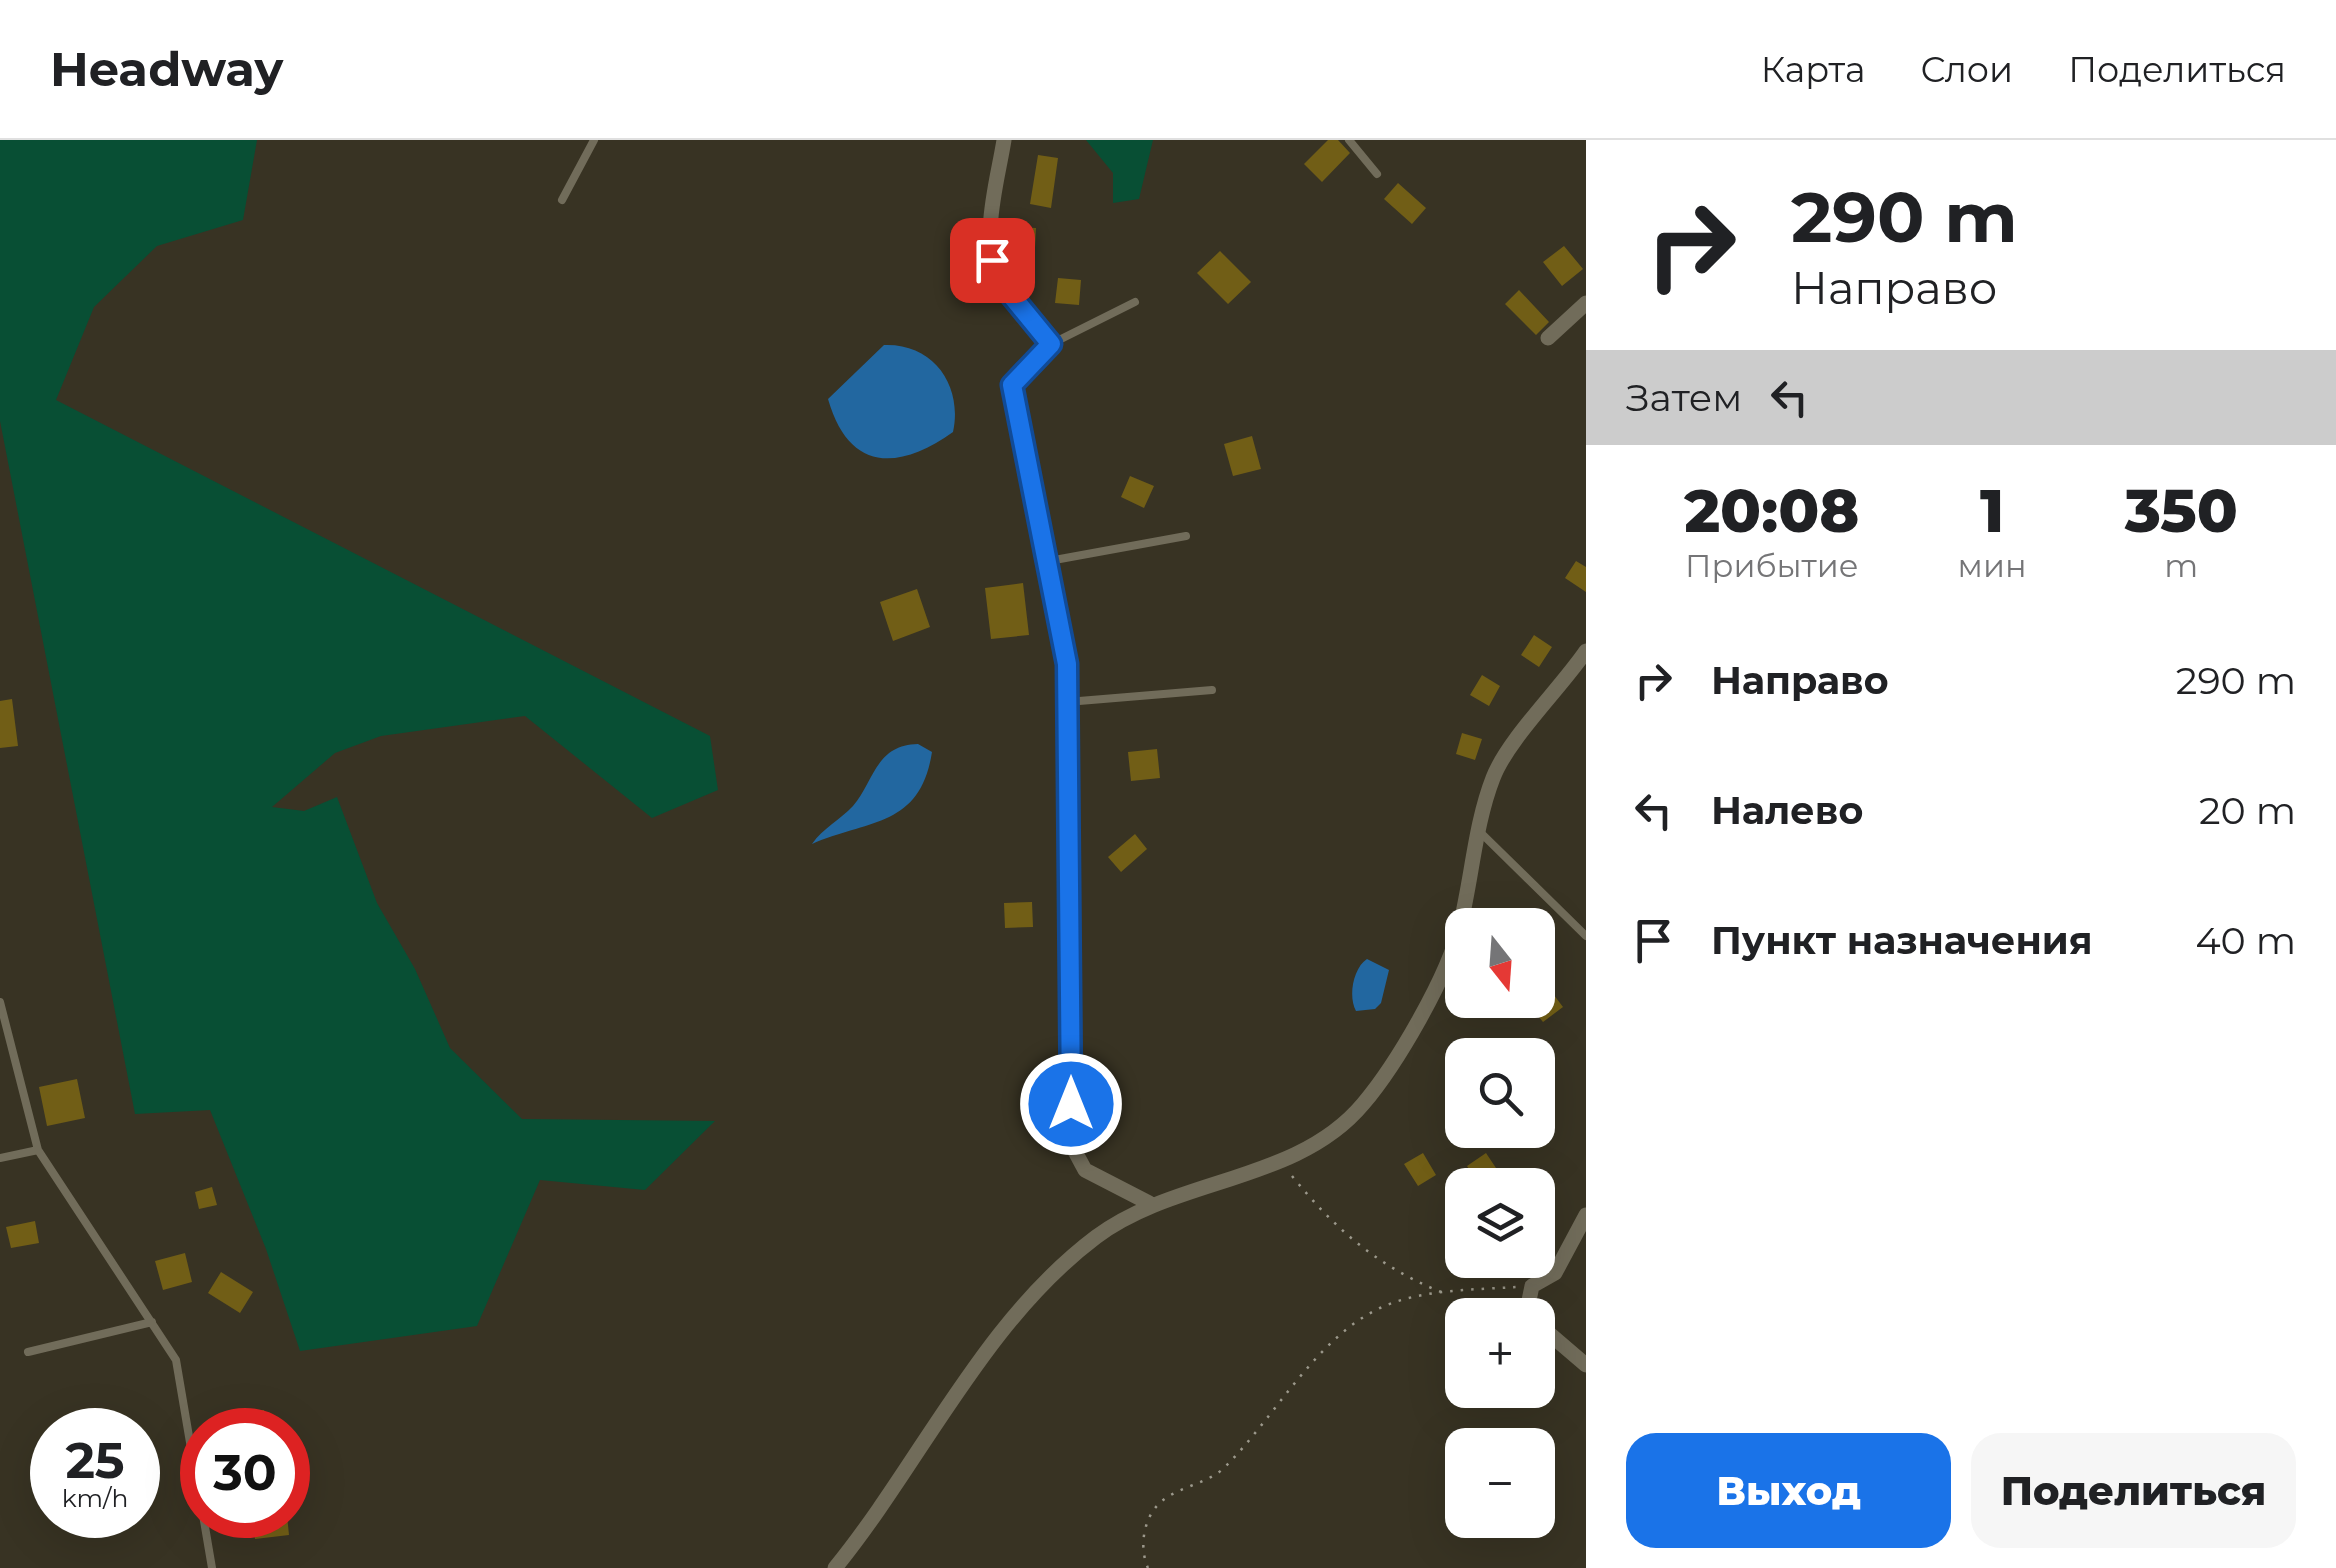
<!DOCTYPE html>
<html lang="ru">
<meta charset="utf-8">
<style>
:root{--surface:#fff;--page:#f6f6f6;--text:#202124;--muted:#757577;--line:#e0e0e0;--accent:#1a73e8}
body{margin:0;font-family:Montserrat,sans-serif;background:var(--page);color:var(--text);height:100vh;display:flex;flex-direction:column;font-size:38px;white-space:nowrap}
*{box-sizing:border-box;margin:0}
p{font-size:32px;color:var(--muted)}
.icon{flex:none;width:55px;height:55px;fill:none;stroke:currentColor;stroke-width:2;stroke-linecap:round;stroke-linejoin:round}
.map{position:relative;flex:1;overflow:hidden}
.details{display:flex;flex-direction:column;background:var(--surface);width:750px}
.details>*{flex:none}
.guide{background:#fff;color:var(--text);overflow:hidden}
.needle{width:65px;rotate:163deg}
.buttons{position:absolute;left:1445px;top:768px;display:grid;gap:20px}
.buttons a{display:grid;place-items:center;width:110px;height:110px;border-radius:20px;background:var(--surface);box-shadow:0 10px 40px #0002;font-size:50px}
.speed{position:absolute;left:30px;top:1268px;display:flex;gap:20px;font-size:50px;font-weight:700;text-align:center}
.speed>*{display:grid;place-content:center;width:130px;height:130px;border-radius:50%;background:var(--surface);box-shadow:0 10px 40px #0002;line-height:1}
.speed small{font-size:25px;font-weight:400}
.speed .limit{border:15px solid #d22;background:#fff;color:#111}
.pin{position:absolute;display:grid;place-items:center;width:85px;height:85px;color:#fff;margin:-42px;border-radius:20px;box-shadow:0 5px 15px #0006}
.me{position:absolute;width:110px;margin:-55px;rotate:0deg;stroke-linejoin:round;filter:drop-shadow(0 0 8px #0008)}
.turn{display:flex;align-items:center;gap:35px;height:210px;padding:0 40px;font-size:45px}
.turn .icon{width:130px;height:130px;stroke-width:2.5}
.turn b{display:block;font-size:70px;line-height:85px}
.then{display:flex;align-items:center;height:95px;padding:0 40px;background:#0003;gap:20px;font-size:38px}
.eta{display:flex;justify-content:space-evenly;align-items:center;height:170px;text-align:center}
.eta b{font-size:60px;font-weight:800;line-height:70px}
.cta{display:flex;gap:20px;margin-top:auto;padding:20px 40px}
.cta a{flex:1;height:115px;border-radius:30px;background:var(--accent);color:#fff;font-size:40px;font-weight:800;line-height:115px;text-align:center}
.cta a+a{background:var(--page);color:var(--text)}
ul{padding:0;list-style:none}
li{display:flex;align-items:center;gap:30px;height:130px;padding:0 40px}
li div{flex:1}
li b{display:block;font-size:38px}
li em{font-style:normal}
header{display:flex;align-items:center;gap:60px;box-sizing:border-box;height:140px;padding:0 50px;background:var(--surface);border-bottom:2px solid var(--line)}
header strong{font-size:48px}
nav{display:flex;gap:55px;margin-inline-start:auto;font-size:35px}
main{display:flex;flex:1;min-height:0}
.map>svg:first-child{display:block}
.green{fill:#084f34}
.water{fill:#2267a0}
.building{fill:#715e16}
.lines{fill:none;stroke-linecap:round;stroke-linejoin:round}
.path{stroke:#9c998c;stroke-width:2.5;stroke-dasharray:2.5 8;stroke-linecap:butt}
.lane{stroke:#716c5a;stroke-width:8}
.street{stroke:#716c5a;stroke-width:15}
.route-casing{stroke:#114b97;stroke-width:25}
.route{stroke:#1a73e8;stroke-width:18}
</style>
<header>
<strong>Headway</strong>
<nav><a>Карта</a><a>Слои</a><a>Поделиться</a></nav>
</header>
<main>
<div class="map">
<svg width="1586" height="1428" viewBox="0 0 1586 1428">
<rect width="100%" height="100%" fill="#383323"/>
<path class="green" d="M0 0H257L243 80 157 106 94 167 56 260 710 596 718 650 652 678 525 576 381 596 335 613 272 667 304 671 337 657 377 763 415 829 450 908 522 979 715 981 645 1050 540 1040 477 1186 300 1211 266 1109 210 970 135 974 0 281Z
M1086 0H1153L1139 59 1113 63V33Z"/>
<path class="water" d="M884 205C934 203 963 246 953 292 898 331 849 332 828 259Z
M918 604 932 612C920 688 869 679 812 704 823 688 840 680 853 666 874 642 875 605 918 604Z
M1367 819 1389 830 1381 863 1375 869 1356 871C1348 857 1353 828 1367 819Z"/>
<path class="building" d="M1328 0H1338L1350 13 1322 42 1304 24Z
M1038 15 1058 18 1051 68 1030 64Z
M1398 43 1426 68 1412 84 1384 59Z
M1008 87 1036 88 1034 128 1007 127Z
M1564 106 1583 129 1562 146 1543 122Z
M1220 111 1251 142 1228 164 1197 133Z
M1058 138 1081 140 1079 165 1055 163Z
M1519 150 1549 182 1536 195 1505 164Z
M1252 296 1261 329 1233 336 1224 304Z
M1130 336 1154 346 1144 368 1121 357Z
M1576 421 1586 427V452L1565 438Z
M1023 443 1029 495 991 499 985 448Z
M917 449 930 487 893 501 880 462Z
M1534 495 1552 507 1539 527 1521 515Z
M1482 535 1500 546 1489 566 1470 555Z
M12 559 18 606 0 608V561Z
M1462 593 1482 599 1475 620 1456 614Z
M1157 609 1160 638 1131 641 1128 612Z
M1135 694 1147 709 1121 732 1108 717Z
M1032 762 1033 787 1005 788 1004 763Z
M1538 834 1563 867 1543 882 1525 860H1538Z
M77 939 85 978 47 986 39 947Z
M1423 1013 1436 1035 1418 1046 1404 1024Z
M1486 1013 1500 1034 1479 1045 1467 1026Z
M212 1047 217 1065 199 1069 195 1052Z
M35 1081 39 1103 11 1108 6 1087Z
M185 1113 192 1142 163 1150 155 1121Z
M221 1132 253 1152 240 1173 208 1153Z
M264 1270 266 1290H238L236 1273Z
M252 1375H287L289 1395 255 1399Z"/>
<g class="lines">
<path class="path" d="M1292 1036C1335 1089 1377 1126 1441 1152
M1148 1428C1141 1412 1142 1392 1150 1376 1165 1346 1204 1348 1225 1327 1275 1277 1316 1198 1380 1168 1421 1149 1472 1150 1516 1147"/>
<path class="lane" d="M1349 0 1377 34
M562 60 594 0
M1051 204 1135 162
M1049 421 1186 396
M1067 562 1212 550
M1480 692 1586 796
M0 862 38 1010 176 1220 202 1373
M0 1018 38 1010
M28 1212 152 1182
M203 1375 212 1428"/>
<path class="street" d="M1004 0C997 44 979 99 1000 142 1012 165 1035 183 1051 204L1012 245 1067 524 1071 1004 1085 1030 1149 1063
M1548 198 1586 163
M1526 1175 1532 1146 1555 1133 1586 1075
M1538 1184 1586 1225
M835 1428C922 1321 983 1182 1096 1097 1176 1037 1297 1043 1363 964 1397 924 1448 836 1460 786 1472 738 1475 684 1493 638 1508 599 1560 549 1586 511"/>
</g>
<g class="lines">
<defs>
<path id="route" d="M992 120 1001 143 1051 204 1012 245 1067 524 1071 964"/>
</defs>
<use href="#route" class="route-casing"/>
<use href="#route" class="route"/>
</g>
</svg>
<div class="buttons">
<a><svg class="needle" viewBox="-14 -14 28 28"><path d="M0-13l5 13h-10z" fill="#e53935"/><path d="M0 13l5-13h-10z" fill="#757577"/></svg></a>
<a><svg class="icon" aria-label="search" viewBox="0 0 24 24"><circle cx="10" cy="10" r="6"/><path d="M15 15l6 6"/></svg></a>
<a><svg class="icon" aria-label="layers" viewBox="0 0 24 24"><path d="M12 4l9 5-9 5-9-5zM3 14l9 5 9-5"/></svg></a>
<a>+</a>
<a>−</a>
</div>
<div class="speed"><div>25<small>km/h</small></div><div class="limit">30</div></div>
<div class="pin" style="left:992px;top:120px;background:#d93025"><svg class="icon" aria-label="arrive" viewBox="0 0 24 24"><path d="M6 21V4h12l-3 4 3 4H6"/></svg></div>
<svg class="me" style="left:1071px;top:964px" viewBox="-20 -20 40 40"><circle r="17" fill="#1a73e8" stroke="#fff" stroke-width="3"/><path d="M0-11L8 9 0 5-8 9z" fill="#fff"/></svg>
</div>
<section class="details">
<div class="guide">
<div class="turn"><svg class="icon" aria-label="right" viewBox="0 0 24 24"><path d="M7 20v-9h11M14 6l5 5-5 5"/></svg><div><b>290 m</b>Направо</div></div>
<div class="then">Затем<svg class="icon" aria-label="left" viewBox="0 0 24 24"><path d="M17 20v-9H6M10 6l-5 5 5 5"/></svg></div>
</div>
<div class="eta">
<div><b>20:08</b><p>Прибытие</p></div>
<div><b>1</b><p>мин</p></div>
<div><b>350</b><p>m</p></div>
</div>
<ul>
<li><svg class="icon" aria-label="right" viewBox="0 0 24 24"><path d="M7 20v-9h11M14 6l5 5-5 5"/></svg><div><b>Направо</b></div><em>290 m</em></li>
<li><svg class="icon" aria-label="left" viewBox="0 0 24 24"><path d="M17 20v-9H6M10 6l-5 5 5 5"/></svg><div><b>Налево</b></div><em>20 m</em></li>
<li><svg class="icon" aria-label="arrive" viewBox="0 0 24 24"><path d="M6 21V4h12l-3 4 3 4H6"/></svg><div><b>Пункт назначения</b></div><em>40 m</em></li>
</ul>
<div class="cta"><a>Выход</a><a>Поделиться</a></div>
</section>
</main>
